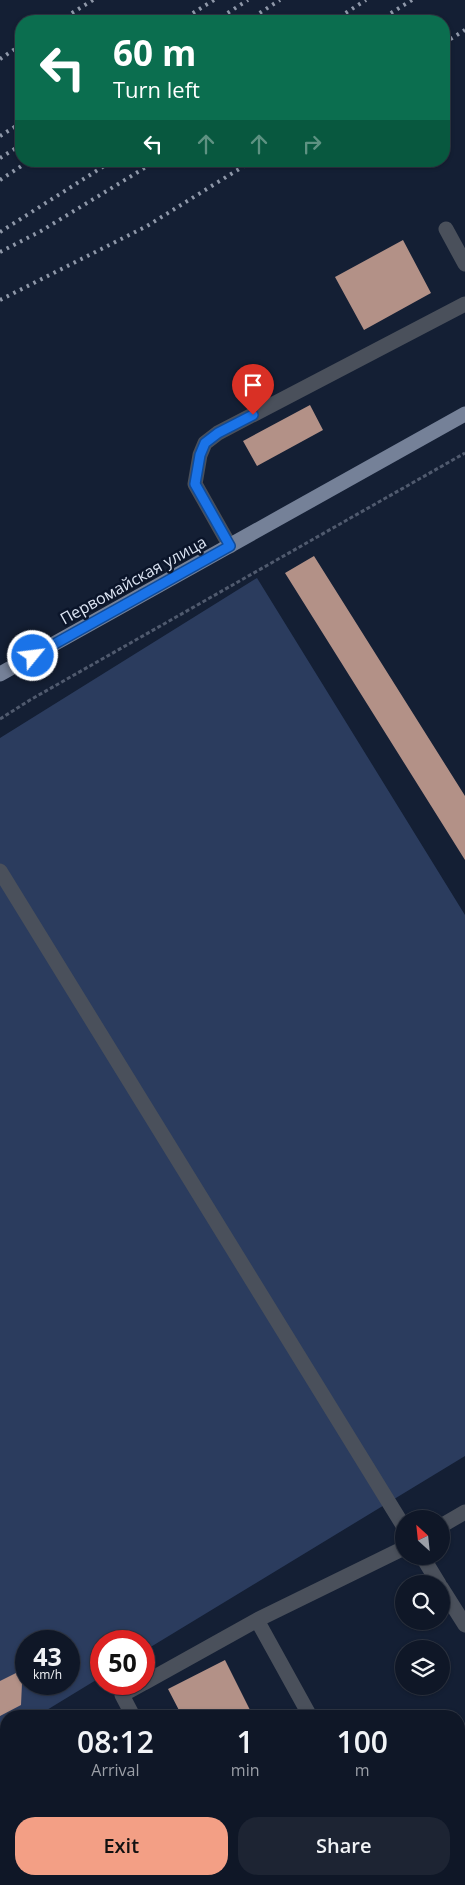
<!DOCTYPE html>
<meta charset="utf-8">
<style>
:root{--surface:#0f1727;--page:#1d2433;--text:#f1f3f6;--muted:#9b9fa7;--line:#2f3644;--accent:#f39f85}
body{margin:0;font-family:"Open Sans",sans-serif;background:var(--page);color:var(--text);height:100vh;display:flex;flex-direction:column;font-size:19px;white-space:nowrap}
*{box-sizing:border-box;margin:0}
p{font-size:16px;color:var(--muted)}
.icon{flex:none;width:28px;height:28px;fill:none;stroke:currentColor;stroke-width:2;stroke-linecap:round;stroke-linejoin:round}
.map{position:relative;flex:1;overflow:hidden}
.panel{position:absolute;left:0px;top:1710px;width:465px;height:175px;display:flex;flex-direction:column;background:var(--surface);border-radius:20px 20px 0 0;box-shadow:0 1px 4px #0004,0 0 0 1px var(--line)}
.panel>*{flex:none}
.guide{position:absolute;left:15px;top:15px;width:435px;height:152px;border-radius:20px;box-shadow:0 1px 4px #0004,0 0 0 1px var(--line);background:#0b6e4f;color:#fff;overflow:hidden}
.needle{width:32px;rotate:333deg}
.tools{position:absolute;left:395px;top:1510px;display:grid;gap:10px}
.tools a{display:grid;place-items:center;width:55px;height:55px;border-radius:50%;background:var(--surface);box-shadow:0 1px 4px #0004,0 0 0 1px var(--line);font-size:25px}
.speed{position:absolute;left:15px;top:1630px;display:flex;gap:10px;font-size:25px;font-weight:700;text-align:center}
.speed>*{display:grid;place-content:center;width:65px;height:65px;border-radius:50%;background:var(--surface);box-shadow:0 1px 4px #0004,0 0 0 1px var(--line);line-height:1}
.speed small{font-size:12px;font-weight:400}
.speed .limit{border:8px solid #d22;background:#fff;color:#111}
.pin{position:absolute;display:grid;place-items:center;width:42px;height:42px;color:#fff;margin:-51px -21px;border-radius:50% 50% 50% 0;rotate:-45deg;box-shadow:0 0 5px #0007}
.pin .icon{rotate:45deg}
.me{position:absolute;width:55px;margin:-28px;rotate:61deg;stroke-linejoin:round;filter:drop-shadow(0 0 4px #0008)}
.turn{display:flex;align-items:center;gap:18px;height:105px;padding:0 15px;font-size:22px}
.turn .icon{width:65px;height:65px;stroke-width:2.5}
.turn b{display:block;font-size:35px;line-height:42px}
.lanes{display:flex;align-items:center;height:48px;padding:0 15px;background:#0003;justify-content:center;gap:25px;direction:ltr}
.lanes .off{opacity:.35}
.eta{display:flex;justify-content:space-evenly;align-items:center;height:85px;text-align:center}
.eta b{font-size:30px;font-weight:600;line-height:35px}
.action{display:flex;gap:10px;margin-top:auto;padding:10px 15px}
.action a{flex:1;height:58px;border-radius:20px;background:var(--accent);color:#111;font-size:20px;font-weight:600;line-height:58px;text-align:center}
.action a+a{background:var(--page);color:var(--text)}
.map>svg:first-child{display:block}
.green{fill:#2b3c5e;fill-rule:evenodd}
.building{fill:#b39187}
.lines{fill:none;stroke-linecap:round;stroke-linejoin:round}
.path{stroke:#505a6e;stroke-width:3;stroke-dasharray:4 2.5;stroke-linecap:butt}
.minor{stroke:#4a505b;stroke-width:15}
.major{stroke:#758198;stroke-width:15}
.rail{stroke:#8f98a9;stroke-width:4;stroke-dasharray:2.5 5;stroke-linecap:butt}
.route-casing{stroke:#114b97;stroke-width:12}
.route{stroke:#1a73e8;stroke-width:9}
.labels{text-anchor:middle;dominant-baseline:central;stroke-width:5;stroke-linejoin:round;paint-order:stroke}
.street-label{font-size:16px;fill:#dde5f4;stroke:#0b152a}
</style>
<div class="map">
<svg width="465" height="1885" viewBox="0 0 465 1885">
<rect width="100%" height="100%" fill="#141f34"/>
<path class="green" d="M257 578 465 915V1456L144 1651V1641H101V1677L37 1716H6V1735L0 1739V738ZM26 1641H69V1684H26Z"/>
<path class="building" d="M403 240 431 293 364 330 335 277Z
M310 405 323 430 257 466 243 441Z
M314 556 465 796V860L285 573Z
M225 1660 253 1716H182L168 1689Z
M16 1673 22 1683 21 1705 0 1716V1681Z
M263 1879H290L278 1885H266Z"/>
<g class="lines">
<path class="path" d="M0 719 30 700 465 453"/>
<path class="minor" d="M446 229 465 264
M230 546 195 484 200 455 205 443 218 433 465 304
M0 871 404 1527
M441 1526 465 1512
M422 1556 439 1584
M441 1587 465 1625
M257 1620 310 1716
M144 1683 257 1620 404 1548
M133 1716 122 1695 142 1684
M217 1879 221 1885
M391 1885 402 1879"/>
<path class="major" d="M0 674 465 414"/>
<path class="rail" d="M59 21 93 0
M180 21 214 0
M215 21 248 0
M247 21 280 0
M333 21 366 0
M378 21 412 0
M444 43 465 30
M0 59 21 45
M0 136 21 123
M0 158 21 145
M0 180 29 161
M0 232 112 161
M0 252 41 231 156 161
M0 300 147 226 252 161"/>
</g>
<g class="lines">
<defs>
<path id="route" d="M33 656 230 546 195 484 200 455 205 443 218 433 253 415"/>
</defs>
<use href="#route" class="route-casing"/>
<use href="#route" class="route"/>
</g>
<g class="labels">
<g class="street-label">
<text transform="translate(133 580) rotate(-29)">Первомайская улица</text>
</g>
</g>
</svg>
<div class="tools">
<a><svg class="needle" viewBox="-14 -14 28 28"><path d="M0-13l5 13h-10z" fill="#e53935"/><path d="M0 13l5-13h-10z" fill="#9b9fa7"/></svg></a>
<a><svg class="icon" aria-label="search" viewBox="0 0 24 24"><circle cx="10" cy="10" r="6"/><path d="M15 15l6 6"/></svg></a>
<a><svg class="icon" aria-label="layers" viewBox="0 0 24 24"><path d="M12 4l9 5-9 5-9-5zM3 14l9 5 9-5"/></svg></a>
</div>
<div class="speed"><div>43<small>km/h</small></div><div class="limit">50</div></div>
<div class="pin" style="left:253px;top:415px;background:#d93025"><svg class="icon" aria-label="arrive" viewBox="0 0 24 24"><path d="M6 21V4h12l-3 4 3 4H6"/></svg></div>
<svg class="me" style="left:33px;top:656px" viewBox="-20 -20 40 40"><circle r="17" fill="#1a73e8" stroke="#fff" stroke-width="3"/><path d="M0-11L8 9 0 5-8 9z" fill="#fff"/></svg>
<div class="guide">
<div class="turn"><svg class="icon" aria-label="left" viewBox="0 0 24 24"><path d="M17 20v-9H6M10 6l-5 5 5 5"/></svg><div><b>60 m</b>Turn left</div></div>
<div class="lanes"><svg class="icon" aria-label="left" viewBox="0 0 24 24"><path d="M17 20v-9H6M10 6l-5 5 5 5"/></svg><svg class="icon off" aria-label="ahead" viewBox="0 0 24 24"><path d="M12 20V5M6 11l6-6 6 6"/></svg><svg class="icon off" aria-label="ahead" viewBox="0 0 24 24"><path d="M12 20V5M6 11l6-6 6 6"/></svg><svg class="icon off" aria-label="right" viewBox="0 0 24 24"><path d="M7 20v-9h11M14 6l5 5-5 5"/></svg></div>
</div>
<section class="panel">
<div class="eta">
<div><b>08:12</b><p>Arrival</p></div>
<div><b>1</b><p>min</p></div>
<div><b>100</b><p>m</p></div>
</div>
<div class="action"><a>Exit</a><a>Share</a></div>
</section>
</div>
